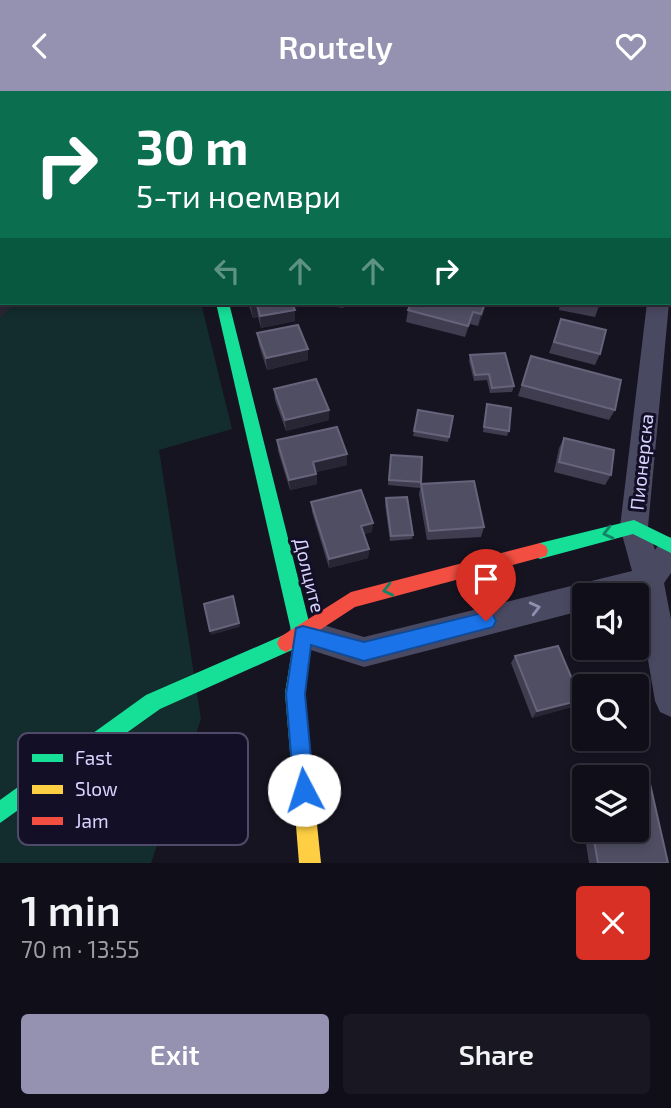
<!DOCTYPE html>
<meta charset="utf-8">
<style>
:root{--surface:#100f19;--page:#191822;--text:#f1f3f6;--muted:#9c9ca2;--line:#302f38;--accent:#9591b1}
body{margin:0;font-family:"Exo 2",sans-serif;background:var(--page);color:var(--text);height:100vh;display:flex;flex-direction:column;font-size:26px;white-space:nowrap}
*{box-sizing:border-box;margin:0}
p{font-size:23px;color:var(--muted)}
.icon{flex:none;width:38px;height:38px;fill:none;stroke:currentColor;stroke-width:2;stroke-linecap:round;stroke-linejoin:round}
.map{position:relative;height:772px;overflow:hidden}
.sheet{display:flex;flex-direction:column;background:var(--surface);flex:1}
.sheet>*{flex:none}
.top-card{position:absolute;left:0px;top:0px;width:672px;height:214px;box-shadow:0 4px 10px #0003,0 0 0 2px var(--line);background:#0b6e4f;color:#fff;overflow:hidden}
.tools{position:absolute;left:572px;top:492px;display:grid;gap:14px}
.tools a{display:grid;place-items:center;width:77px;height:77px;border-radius:7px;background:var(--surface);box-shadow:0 4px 10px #0003,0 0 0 2px var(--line);font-size:35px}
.pin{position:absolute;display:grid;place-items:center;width:60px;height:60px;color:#fff;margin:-72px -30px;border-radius:50% 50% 50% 0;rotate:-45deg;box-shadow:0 0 7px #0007}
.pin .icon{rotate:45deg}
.me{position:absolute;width:77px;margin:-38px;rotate:355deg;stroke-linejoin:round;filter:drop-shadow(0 0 5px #0008)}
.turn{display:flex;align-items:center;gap:24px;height:147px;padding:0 21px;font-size:32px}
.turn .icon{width:91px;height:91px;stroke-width:2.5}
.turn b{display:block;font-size:49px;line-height:60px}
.lanes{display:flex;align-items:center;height:66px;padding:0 21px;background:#0003;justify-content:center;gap:35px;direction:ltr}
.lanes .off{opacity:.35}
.round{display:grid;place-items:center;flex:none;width:74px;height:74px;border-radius:7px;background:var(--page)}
.overview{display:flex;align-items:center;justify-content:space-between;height:119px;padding:0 21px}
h1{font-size:42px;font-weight:600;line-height:52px}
.button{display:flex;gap:14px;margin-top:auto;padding:14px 21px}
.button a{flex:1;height:80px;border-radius:7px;background:var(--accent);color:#fff;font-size:28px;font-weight:600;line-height:80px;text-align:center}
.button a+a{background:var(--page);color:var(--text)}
header{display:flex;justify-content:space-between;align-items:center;height:91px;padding:0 21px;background:var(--accent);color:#fff;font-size:32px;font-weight:600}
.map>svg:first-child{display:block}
.green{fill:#132c2d}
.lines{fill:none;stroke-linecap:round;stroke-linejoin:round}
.street{fill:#4a4962;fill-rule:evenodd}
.fast{fill:#16e098;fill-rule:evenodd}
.slow{fill:#ffcf43;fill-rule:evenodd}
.jam{fill:#f24e42;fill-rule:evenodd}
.wall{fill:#403d50}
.shaded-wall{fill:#282635}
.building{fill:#504e63;stroke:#66637b;stroke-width:2}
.oneway{stroke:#158265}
.oneway2{stroke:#928eb0}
.route{fill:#1a73e8;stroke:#114b97;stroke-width:2}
.labels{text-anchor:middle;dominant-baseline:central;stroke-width:6;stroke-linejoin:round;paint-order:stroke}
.street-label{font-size:19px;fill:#d9d4ff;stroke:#130f26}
.key{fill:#130f26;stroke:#4e4a67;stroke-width:2}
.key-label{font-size:19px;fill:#d9d4ff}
</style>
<header><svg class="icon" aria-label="back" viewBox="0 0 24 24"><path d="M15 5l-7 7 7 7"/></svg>Routely<svg class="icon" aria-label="heart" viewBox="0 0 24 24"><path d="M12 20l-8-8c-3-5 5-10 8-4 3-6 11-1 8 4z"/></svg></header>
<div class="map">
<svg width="671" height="772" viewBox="0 0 671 772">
<rect width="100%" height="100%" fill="#161421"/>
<path class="green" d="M0 14 2 212H201L232 338 159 359 201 628 151 772H0Z"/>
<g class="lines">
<path class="street" d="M180 0H196V2H180Z
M203 0H219L202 2Z
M314 0H339L340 2H315Z
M443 0H459V2H443Z
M670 58H671V68H670Z
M671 86V104L670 105V87Z
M647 212H669L648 436 655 459 661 450 671 446V482L664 492 671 528V626L660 621 655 610 637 504H584V519L364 576 292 553 288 543 292 533 303 528 364 546 632 480 620 436Z"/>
<path class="fast" d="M216 212H229L312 543 305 602 312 685 309 692 302 695 295 692 292 685 285 602 292 559 160 618 0 732V709L146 604 286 543 293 548Z
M634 429 671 447V462L633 443 540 468 534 465 532 460 534 455 540 452Z"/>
<path class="slow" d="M302 675 309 678 312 685 321 772H299L292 685 295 678Z"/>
<path class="jam" d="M540 452 546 455 548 460 546 465 355 516 286 561 280 558 277 552 280 546 351 501Z"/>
</g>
<path class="wall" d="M405 0H433L432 2H405Z
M467 0H488L487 2 467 1Z
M615 0H666V2H614Z
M248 212H292L295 219V230L261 237 258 226 253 227Z
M311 212H345L343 217Z
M486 212 478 235 470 233 465 246 406 231 408 219Z
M560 212H600L595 226 559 219Z
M561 228 600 263 595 274 549 262Z
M257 242 308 269 267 279 259 254Z
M470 264 514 295 512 301 490 302 487 289 474 290 469 270Z
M531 265 615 319 609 329 518 305Z
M274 298 329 319V329L286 340 275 309Z
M487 313 509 340 507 345 483 341Z
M453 325 448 351 413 345 414 340Z
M564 347 611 384 605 394 554 381 559 357Z
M277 349 347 374 316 381 317 393 290 399 278 360Z
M391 364 421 391 420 397 388 394Z
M421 393 484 436 481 446 427 449 419 403Z
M386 407 413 444 412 448 390 450 385 413Z
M311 411 372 441 364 443 369 458 368 467 329 477 312 421Z
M515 565 581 609 575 615 532 627 511 572Z
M590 591 639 594 649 654 641 659 591 656 590 648H637V595H585Z
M591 684H648L668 772H589L583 734 584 733V738H637V686H588Z"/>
<path class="shaded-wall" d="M2 208V212H16L0 227V210Z
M486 212 484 221 478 235 481 223Z
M257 214 258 226 253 227 251 215Z
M295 219V230L261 237 260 225Z
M473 221 470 233 465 246 468 235Z
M308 258V269L267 279 266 267Z
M329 319V329L286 340 285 329Z
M347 363V374L313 382V371Z
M316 383 317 393 290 399 289 389Z
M373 432 372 441 360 444 361 435Z
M369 458 368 467 329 477V468Z
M233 505 240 536 211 544 210 540Z
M581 609 575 615 532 627 537 620Z"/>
<path class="building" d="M519 0H552V2H519Z
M615 0H633V2H615Z
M641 0H666V2H655Z
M2 184V208L0 210V186Z
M250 212H292L295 219 260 225 257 214 251 215Z
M411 212H485L481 223 473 221 468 235 408 219Z
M583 212H600L599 215Z
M561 228 606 239 600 263 554 251Z
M298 234 308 258 266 267 257 242Z
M505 262 514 295 492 297 489 283 475 284 470 264Z
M531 265 621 289 615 319 522 294Z
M316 288 329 319 285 329 274 298Z
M487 313 511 317 509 340 484 336Z
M418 319 453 325 449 346 414 340Z
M337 336 347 363 313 371 316 383 289 389 277 349Z
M564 347 614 359 611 384 559 371Z
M391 364 422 366 421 391 389 389Z
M474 390 484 436 429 440 421 393Z
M361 399 373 432 361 435 369 458 329 468 311 411Z
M407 406 413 444 391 445 386 407Z
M233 505 239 532 210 540 204 513Z
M558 555 581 609 537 620 515 565Z
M590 591 639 594 649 654 598 651V648H637V595H590Z
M591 684H648L668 772H598L592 738H637V686H592Z"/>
<defs><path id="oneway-chevron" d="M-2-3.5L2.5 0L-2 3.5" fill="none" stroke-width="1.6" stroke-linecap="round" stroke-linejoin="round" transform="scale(1.75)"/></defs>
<g class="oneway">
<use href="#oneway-chevron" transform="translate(608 442) rotate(166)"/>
<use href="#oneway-chevron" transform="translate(388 499) rotate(166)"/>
</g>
<use class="oneway2" href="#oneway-chevron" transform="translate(535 517) rotate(-14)"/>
<path class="route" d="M486 521 493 524 496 530 493 536 364 570 311 554 305 603 314 699 311 707 304 710 297 707 294 699 286 603 296 537 303 535 364 551Z"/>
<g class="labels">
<g class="street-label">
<text transform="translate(641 371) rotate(-84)">Пионерска</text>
<text transform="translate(310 484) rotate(76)">Долците</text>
</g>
</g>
<rect x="18" y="642" width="230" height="112" rx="10" class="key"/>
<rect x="32" y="663" width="31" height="8" fill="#16e098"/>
<rect x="32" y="694" width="31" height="9" fill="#ffcf43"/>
<rect x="32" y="726" width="31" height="8" fill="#f24e42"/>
<g class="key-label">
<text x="75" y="674">Fast</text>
<text x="75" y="705">Slow</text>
<text x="75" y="737">Jam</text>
</g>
</svg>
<div class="tools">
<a><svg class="icon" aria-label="sound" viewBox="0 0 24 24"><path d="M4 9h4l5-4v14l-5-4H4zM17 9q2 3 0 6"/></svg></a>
<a><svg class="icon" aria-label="search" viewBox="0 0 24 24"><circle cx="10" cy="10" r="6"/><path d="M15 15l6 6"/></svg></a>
<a><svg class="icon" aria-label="layers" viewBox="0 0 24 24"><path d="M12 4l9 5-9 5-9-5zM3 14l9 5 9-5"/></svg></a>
</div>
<div class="pin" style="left:486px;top:530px;background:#d93025"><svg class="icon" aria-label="arrive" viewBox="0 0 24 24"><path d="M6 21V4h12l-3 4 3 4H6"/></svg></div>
<svg class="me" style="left:304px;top:699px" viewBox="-20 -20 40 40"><circle r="19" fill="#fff"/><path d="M0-13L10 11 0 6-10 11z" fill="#1a73e8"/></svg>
<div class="top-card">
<div class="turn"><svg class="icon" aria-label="right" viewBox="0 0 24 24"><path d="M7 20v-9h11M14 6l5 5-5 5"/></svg><div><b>30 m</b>5-ти ноември</div></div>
<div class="lanes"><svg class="icon off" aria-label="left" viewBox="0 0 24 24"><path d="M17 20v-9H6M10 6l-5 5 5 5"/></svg><svg class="icon off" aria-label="ahead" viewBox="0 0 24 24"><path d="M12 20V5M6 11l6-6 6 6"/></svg><svg class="icon off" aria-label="ahead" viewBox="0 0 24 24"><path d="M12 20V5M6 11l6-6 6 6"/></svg><svg class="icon" aria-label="right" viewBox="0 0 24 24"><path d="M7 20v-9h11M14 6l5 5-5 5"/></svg></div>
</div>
</div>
<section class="sheet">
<div class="overview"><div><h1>1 min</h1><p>70 m · 13:55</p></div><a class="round" style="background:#d93025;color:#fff"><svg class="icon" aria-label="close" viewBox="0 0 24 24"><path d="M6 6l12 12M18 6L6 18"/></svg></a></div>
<div class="button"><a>Exit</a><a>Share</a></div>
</section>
